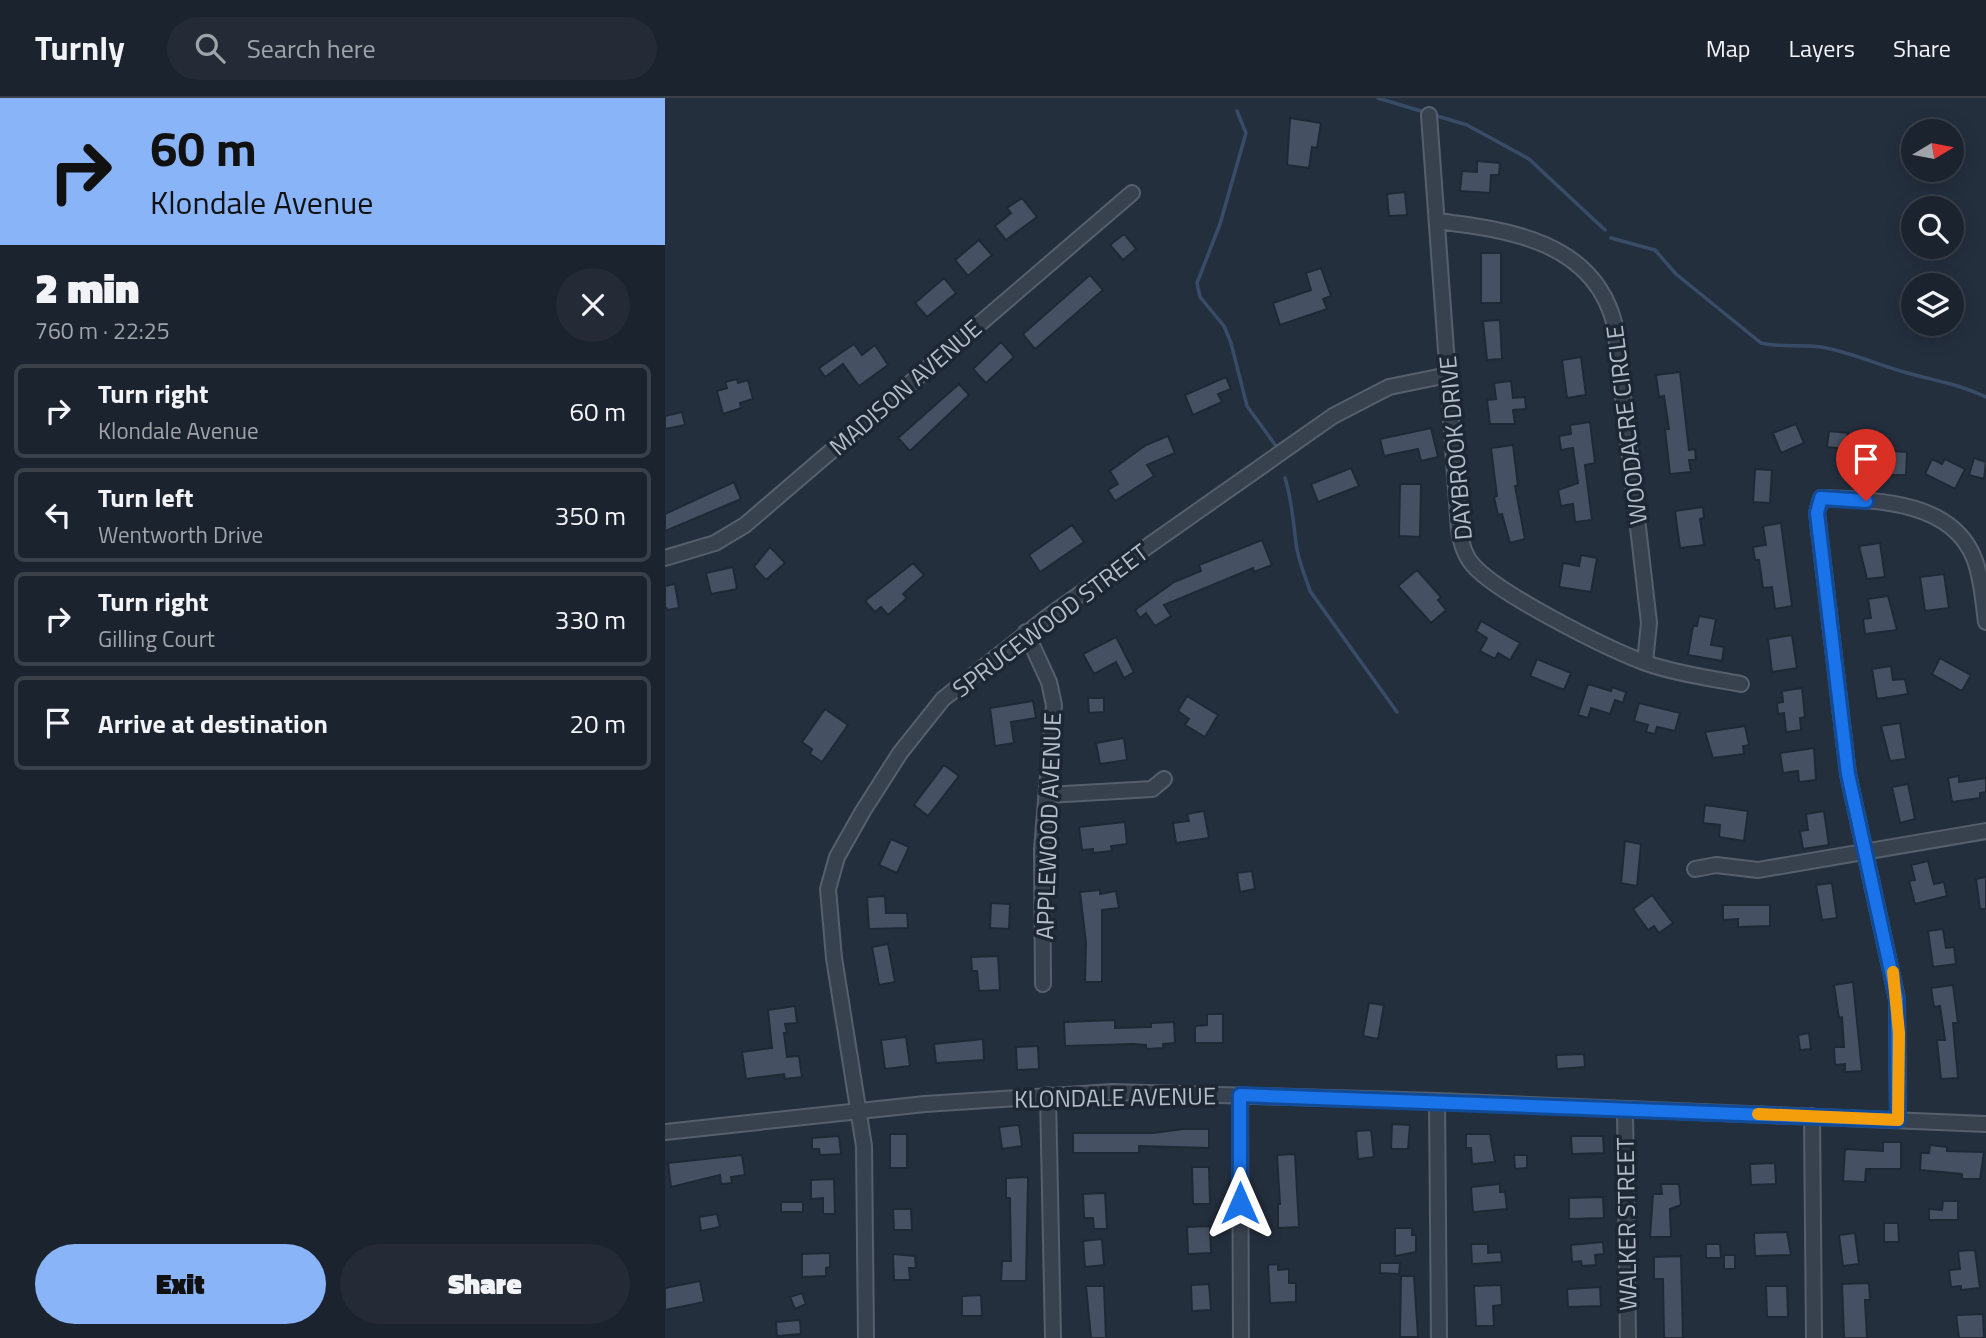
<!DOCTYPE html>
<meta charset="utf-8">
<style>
:root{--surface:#1b232e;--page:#242b36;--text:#f1f3f6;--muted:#a0a4aa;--line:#39404a;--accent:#8ab4f8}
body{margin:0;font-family:"Titillium Web",sans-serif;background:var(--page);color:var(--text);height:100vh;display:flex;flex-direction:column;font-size:26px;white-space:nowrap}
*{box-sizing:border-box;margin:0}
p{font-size:23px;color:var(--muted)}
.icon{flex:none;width:38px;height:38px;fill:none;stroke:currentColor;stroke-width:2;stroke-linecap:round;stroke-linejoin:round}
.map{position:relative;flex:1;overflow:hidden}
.panel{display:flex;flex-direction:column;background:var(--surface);width:665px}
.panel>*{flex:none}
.top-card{background:#8ab4f8;color:#111;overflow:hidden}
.needle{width:46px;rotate:80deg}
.tools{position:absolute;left:1236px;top:21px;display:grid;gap:14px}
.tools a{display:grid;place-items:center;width:63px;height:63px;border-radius:50%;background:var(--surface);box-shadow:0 4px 18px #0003,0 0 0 2px var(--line);font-size:35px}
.pin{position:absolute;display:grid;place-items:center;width:60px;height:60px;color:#fff;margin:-72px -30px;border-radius:50% 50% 50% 0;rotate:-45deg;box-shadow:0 0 7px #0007}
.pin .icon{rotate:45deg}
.me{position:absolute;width:77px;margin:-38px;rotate:0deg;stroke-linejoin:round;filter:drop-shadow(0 0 5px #0008)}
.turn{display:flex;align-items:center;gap:24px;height:147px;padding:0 35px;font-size:32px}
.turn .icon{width:91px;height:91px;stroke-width:2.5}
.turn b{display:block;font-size:49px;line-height:60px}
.round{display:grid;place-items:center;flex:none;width:74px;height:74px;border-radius:37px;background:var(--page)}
.headline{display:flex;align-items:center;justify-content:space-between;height:119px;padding:0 35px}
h1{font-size:42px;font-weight:800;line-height:52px}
.cta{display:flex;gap:14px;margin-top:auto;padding:14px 35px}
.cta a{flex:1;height:80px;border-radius:42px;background:var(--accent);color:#111;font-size:28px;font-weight:800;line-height:80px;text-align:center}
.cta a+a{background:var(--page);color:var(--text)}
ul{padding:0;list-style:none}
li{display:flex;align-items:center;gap:21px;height:94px;margin:0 14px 10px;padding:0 21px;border:4px solid var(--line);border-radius:10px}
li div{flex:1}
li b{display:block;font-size:26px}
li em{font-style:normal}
header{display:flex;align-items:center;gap:42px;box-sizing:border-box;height:98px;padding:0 35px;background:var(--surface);border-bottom:2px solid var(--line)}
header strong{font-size:33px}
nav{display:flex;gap:38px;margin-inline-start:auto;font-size:24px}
.search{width:490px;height:63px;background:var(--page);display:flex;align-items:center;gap:18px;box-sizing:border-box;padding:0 24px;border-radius:38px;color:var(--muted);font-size:26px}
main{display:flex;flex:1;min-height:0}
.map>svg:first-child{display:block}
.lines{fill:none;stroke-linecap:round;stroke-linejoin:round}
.stream{stroke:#394c67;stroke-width:3.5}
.building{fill:#455162;stroke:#1f2835;stroke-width:2}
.street-casing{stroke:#565f6c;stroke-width:18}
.street{stroke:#38414e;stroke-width:14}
.route-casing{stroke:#114b97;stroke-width:18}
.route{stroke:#1a73e8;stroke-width:12}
.slow{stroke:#f59e0b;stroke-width:12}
.labels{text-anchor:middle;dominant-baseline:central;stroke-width:7;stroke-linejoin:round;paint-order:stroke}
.street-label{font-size:24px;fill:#b4bcc9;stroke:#1d2633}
</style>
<header>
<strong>Turnly</strong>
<div class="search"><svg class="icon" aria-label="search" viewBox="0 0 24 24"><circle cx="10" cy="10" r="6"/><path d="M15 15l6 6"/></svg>Search here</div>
<nav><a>Map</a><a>Layers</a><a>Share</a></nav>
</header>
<main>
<section class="panel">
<div class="top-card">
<div class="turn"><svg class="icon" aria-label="right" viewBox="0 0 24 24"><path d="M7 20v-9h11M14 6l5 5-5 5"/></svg><div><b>60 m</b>Klondale Avenue</div></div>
</div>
<div class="headline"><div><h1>2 min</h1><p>760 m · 22:25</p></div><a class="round"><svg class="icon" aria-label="close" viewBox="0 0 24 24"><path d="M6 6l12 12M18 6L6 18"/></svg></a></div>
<ul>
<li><svg class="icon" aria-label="right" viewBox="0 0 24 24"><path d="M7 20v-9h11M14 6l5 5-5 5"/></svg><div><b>Turn right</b><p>Klondale Avenue</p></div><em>60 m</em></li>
<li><svg class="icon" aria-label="left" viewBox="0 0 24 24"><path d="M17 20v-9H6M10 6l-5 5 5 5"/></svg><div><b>Turn left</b><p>Wentworth Drive</p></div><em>350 m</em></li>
<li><svg class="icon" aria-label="right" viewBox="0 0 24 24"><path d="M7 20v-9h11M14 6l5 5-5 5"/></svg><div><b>Turn right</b><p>Gilling Court</p></div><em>330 m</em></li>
<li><svg class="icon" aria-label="arrive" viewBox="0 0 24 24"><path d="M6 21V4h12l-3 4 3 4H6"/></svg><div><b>Arrive at destination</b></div><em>20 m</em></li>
</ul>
<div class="cta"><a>Exit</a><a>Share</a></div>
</section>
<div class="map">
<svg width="1321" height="1240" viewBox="0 0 1321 1240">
<rect width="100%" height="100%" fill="#242f3e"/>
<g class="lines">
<path class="stream" d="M713 0 802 27 864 61 940 132
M572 13 581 35 555 126 532 185 535 199 559 228 566 245 582 308 611 348
M946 140 990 152 1011 176 1096 245C1116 250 1136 246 1156 249 1185 254 1211 266 1239 274 1267 282 1294 286 1321 299
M620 380C627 402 628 422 631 445 633 463 640 477 645 493L732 614"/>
</g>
<path class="building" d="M625 20 656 25 652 50 647 49 644 70 622 67Z
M812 63 835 65 834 77H826L825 95 795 93 797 73 812 74Z
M740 94 742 117 724 118 722 96Z
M357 100 372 119 341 142 330 128 346 115 342 110Z
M459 136 471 151 458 162 445 147Z
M314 142 327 157 303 178 290 162Z
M816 155H836V205H816Z
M656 170 666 198 658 201 662 211 615 227 608 205 646 192 641 175Z
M425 177 438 192 370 251 358 236Z
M279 180 291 195 262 219 250 205Z
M835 222 837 261 822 262 818 223Z
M336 244 349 259 321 285 308 271Z
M189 246 197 257 210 247 223 267 194 288 178 266 160 279 154 270Z
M916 259 921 297 902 300 897 262Z
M1015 274 1024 352 1030 351 1031 362H1024L1026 374 1005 376 1000 331H1004L999 298 994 299 991 277Z
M561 279 566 291 553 296 557 304 528 317 520 297Z
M72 281 73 285 83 282 88 301 75 305 76 310 58 316 52 293 62 290 60 284Z
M846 283 848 300 860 299 861 311 848 312 850 326H825L822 302 831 301 829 285Z
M294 286 304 297 245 353 233 340Z
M17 314 20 327 0 331V318Z
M925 324 930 365 920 367 927 422 910 424 908 406 896 408 893 392 913 385 908 350 896 352 894 338 906 336 905 327Z
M1131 326 1139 345 1116 355 1108 335Z
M766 330 773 359 756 363 753 351 719 358 715 341Z
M1164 333 1183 335 1181 351 1162 349Z
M503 338 510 355 482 367 489 378 450 403 443 392 453 386 445 373 481 347Z
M848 347 853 388H850L860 441 845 445 837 416 833 417 829 399 832 398 826 350Z
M1207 352 1242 354 1241 377H1219V372L1207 371Z
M1309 360 1321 364 1319 381 1304 377Z
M1267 361 1277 366 1280 361 1300 371 1290 391 1260 376Z
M686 370 694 388 653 404 646 386Z
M1090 371 1107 372 1105 405 1088 404Z
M69 384 76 401 0 433V416Z
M735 386H756L755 439 734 438Z
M1038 409 1039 420 1035 421 1039 447 1015 450 1010 413Z
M1116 425 1127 508 1110 511 1107 489 1098 490 1094 462H1090L1088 449 1101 447 1098 428Z
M407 427 419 444 375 474 364 457Z
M597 442 607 467 589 474 588 470 499 507 506 518 490 528 481 515 475 520 470 512 509 484 536 473 534 467Z
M1215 445 1220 479 1202 481 1194 448Z
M105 449 120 465 101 482 89 469Z
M916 457 932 460 926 494 894 489 898 465 914 468Z
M248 465 259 477 238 496 242 500 223 517 216 509 210 514 200 503Z
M68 469 72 491 46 496 41 475Z
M752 472 776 499 773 502 781 512 766 525 733 488Z
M1279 476 1284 510 1260 513 1255 479Z
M10 486 14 510 3 512 0 509V488Z
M1223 498 1232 532 1200 536 1198 521 1206 520 1203 501Z
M1034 518 1051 521 1046 547 1059 549 1057 563 1023 557 1028 528H1032Z
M816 523 855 545 845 562 833 555 830 561 815 553 822 540 811 533Z
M1127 537 1132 570 1107 574 1103 541Z
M451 539 469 574 459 580 451 564 429 576 418 556Z
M1275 560 1306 577 1297 593 1267 576Z
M872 561 906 575 899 592 865 578Z
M1226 568 1228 582 1240 581 1243 596 1212 601 1207 571Z
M923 586 946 593 947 589 961 594 958 605 950 602 945 616 926 610 923 620 913 617Z
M1137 590 1140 619 1135 620 1136 632 1121 634 1119 615 1113 616 1112 605 1118 604 1117 593Z
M522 598 553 617 540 639 520 627 524 621 513 613Z
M423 600H439V614L424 615Z
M368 603 371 620 346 624 349 645 330 648 325 610Z
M974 605 1015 615 1010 633 992 629 990 636 981 634 983 627 969 623Z
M160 611 183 627 157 664 145 656 147 651 137 644Z
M1235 625 1241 661 1225 663 1216 628Z
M1080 628 1084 647 1078 648 1079 656 1048 660 1040 634Z
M459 640 462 662 435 666 431 645Z
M1149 650 1151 682 1134 684 1133 673 1118 675 1115 655Z
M279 667 294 678 263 718 249 707Z
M1294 678V684L1321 680V694L1315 695V700L1287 704 1283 680Z
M1243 686 1250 721 1235 725 1227 689Z
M1040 707 1083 713 1079 743 1054 739 1055 727 1038 725Z
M539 713 544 740 511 745 508 725 524 723 522 716Z
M1159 713 1164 747 1138 751 1135 733 1143 732 1141 716Z
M460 724 462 746 446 748 447 753 428 755V751L417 752 414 729Z
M226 741 244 749 232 775 214 767Z
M960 743 976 746 972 788 956 785Z
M1263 763 1269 786 1279 784 1282 798 1250 806 1244 783 1250 782 1246 767Z
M587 773 590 791 575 794 572 775Z
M1321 779V811H1315L1311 781Z
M1167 785 1172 820 1157 822 1151 787Z
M435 792V796L451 793 454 810 437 812V884H420L421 845 415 794Z
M987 797 1008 825 994 835 989 828 983 832 968 811Z
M220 798 221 815H242L243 830 204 831 202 799Z
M326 805 345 806 344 831 325 830Z
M1058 807H1105V828L1073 829V821L1058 822Z
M1278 831 1281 850 1289 849 1291 866 1268 869 1263 833Z
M223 846 230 884 214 887 207 849Z
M333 858 335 892 314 893 312 873H307L306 859Z
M1188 884 1197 973 1180 974V966L1170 967 1169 949H1179L1177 919 1174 920 1169 887Z
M1288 887 1293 925H1288L1293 980 1276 981 1272 942H1280L1275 908 1269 909 1266 890Z
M704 905 719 907 713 941 698 938Z
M130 908 132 925 120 926 122 935H119L122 959 134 958 137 979 120 981 119 976 81 981 77 954 107 950 103 912Z
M542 916H558V945H530V928L542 927Z
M450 922V930L486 929V925L509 924 510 945 498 946V950L481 951V947L468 946 400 948 399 924Z
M1144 935 1146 951 1135 952 1133 937Z
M241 939 245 968 220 971 216 942Z
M318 941 319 962 271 965 269 946Z
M373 948 374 971 352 972 351 949Z
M919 956 920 969 892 971 891 957Z
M727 1026 745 1027 743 1051H726Z
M354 1027 357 1048 337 1051 334 1029Z
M518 1031H544V1050L474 1048V1055H408V1035H488Z
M706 1032 709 1059 693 1061 691 1033Z
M225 1036H242V1070H225Z
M801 1036H825L830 1064 807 1066 806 1050H801Z
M174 1038 176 1056 155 1057 154 1051H147V1040Z
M906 1038H938L939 1055 907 1056Z
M1218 1044H1236V1071H1201L1200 1084 1178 1083 1180 1051 1218 1053Z
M1265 1047 1282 1049V1053L1319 1054 1315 1081H1297V1076L1255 1072 1256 1055H1264Z
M630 1056 634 1129 613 1130V1106H615L612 1057Z
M77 1057 80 1077 66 1079 67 1085 56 1086 55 1077 6 1089 3 1065Z
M849 1057H862V1070L850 1071Z
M1110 1065 1111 1086 1086 1087 1085 1066Z
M527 1069H544L545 1106H528Z
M363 1079 361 1183H336L337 1163H346L345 1100H341V1080Z
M169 1081 170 1116H158V1100L146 1101V1082Z
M835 1086V1094H840L842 1111 808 1114 806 1089Z
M996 1086H1014L1016 1107 1005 1111 1006 1139H985L988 1096H997Z
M440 1095 442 1131H429L428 1120H419L418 1096Z
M938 1099 939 1120 904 1121V1100Z
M1278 1103H1293V1122H1264V1111L1277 1112Z
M116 1104H138V1114H116Z
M228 1111H246L247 1132H229Z
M52 1116 55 1129 36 1133 34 1119Z
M1219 1125H1233L1234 1144H1219Z
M545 1128 546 1155 523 1156 522 1129Z
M730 1130H747V1137H751V1154L730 1158Z
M1122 1134 1126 1157 1090 1158 1089 1135Z
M1190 1135 1194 1166 1178 1168 1174 1137Z
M437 1141 439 1167 420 1169 418 1143Z
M938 1144 939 1156 930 1157 931 1167 917 1168 916 1163 907 1164 906 1147Z
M806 1146H823V1155L836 1154 837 1164 807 1166Z
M1041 1146H1055L1056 1160H1041Z
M1310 1152 1315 1190 1296 1192V1188L1286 1189 1284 1172 1295 1171 1293 1153Z
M165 1155V1169L161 1170V1178L137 1179V1156Z
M228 1156 250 1158 251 1170H244L245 1182H229Z
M1059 1157H1070V1171H1059Z
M1016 1158 1018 1240H999L998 1181H989V1159Z
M715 1165H735L734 1176 715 1175Z
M613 1166V1172L624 1171V1185H631V1204L605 1205 603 1167Z
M736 1178H749L753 1239H735Z
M35 1183 39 1204 0 1212V1190Z
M1204 1185 1205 1202H1200L1202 1240H1179L1177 1186Z
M544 1186 546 1212 527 1213 526 1187Z
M836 1187 837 1207 828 1208 829 1228H811L809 1188Z
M421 1188H439L441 1240H426Z
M1101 1188H1122L1123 1219H1102Z
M935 1189 936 1208 903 1209 902 1191Z
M137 1195 141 1206 130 1211 125 1199Z
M316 1197 317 1218H297V1198Z
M1318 1216 1319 1240H1294L1291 1217Z
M135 1222 136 1236 112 1238 111 1224Z"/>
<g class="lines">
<defs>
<path id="street" d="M764 17 794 432C796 445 799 457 808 467 833 496 943 551 981 565 1012 576 1045 580 1076 586
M772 123C846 132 930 144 950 228L984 525 980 564
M0 460 50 445 80 427 467 95
M361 534 384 584 389 607 377 751 378 886
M383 697 487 691 499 681
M1030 771 1051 767 1093 772 1321 733
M383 997 388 1240
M575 997 576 1240
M772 1003 774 1240
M960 1011 963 1240
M1147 1018 1149 1240
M1233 1022 1232 901 1183 676 1152 415 1156 400C1209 402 1286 402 1309 460 1317 480 1318 503 1321 524
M0 1034 260 1006 447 994 772 1003 1321 1026
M201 1240 199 1048 169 860 163 791 172 759 198 713 235 655 278 601 385 517 668 318 724 289 783 277"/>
</defs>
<use href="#street" class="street-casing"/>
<use href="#street" class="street"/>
</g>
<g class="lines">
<defs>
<path id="route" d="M575 1105V997L1233 1022 1232 901 1183 676 1152 415 1156 400 1201 403"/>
</defs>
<use href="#route" class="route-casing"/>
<use href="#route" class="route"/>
<path class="slow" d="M1093 1016 1233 1022 1234 935 1228 874"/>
</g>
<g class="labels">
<g class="street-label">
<text transform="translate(240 289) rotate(-41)">MADISON AVENUE</text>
<text transform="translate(961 327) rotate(-97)">WOODACRE CIRCLE</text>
<text transform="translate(790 350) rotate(-95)">DAYBROOK DRIVE</text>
<text transform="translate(385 522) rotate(-37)">SPRUCEWOOD STREET</text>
<text transform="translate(383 728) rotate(-88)">APPLEWOOD AVENUE</text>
<text transform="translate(450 999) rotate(-1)">KLONDALE AVENUE</text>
<text transform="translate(961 1126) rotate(-91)">WALKER STREET</text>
</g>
</g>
</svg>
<div class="tools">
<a><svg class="needle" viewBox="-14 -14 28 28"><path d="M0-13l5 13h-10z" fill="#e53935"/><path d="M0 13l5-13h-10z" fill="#a0a4aa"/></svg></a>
<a><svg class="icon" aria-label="search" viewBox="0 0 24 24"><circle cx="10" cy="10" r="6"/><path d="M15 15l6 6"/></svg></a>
<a><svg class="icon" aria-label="layers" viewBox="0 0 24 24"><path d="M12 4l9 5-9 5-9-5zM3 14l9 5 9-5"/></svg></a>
</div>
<div class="pin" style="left:1201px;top:403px;background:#d93025"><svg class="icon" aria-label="arrive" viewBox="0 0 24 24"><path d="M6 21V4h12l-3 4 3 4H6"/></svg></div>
<svg class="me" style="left:575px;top:1105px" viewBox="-20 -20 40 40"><path d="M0-17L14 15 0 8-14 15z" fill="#1a73e8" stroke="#fff" stroke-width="4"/></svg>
</div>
</main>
